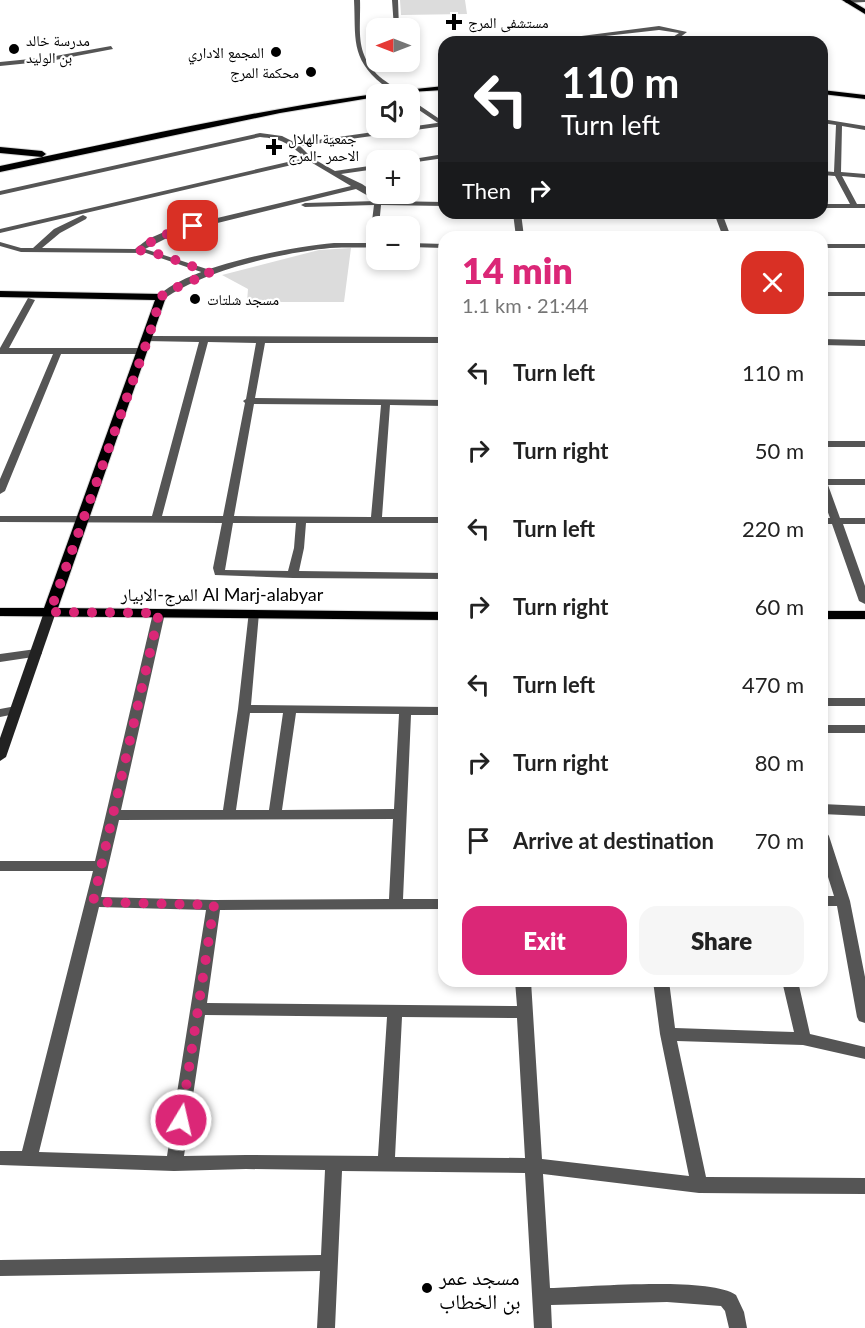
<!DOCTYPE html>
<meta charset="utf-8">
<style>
:root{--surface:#fff;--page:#f6f6f6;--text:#222;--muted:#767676;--accent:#db2777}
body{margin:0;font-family:Lato,"Noto Naskh Arabic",sans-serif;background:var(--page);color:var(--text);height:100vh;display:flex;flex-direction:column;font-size:22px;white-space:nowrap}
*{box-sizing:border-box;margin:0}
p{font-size:20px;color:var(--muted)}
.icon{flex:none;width:33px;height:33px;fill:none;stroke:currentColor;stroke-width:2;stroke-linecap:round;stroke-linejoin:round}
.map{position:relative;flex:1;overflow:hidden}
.details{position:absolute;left:438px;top:231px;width:390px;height:756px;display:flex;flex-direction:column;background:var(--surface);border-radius:18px;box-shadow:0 3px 9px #0003}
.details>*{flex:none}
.top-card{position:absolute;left:438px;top:36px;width:390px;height:183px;border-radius:18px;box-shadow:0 3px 9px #0003;background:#202124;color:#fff;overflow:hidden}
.needle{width:39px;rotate:270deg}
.controls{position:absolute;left:366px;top:18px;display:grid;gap:12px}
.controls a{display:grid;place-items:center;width:54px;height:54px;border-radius:12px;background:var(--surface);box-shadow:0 3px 9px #0003;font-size:30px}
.pin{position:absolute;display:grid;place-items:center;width:51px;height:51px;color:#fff;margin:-26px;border-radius:12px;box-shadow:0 3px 9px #0006}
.me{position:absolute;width:66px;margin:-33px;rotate:9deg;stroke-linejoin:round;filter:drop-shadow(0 0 4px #0008)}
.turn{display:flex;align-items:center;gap:21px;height:126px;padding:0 24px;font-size:27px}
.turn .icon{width:78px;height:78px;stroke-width:2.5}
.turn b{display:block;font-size:42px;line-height:51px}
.then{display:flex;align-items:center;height:57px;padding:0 24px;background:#0003;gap:12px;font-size:22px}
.round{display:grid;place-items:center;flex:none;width:63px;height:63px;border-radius:18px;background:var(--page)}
.overview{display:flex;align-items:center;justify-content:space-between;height:102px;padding:0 24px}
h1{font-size:36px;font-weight:800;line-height:45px;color:var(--accent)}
.button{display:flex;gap:12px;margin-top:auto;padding:12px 24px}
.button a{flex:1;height:69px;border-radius:18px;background:var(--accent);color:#fff;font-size:24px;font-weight:800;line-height:69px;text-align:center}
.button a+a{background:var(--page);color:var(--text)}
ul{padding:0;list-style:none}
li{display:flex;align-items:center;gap:18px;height:78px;padding:0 24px}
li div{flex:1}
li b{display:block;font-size:22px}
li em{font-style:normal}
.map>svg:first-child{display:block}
.green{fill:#dcdcdc}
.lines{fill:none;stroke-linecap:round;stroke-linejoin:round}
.primary-casing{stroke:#dbdbdb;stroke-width:2}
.minor{fill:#555;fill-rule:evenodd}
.tertiary{fill:#555;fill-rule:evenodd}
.secondary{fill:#222;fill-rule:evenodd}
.primary{fill:#000;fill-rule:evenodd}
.route{stroke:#db2777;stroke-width:10;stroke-dasharray:0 18}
.poi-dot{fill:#000;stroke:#fff;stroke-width:2}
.labels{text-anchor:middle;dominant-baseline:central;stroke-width:4.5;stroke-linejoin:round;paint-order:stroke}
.far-poi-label{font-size:15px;fill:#000;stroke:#fff;text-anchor:start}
.street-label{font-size:18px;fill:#000;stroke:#fff}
.near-poi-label{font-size:21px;fill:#000;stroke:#fff;text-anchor:start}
</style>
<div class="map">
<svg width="865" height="1328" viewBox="0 0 865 1328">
<rect width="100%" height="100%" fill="#fff"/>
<path class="green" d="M400 0H465L467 14 401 15Z
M351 248 344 302H247L248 289 222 275 319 250Z"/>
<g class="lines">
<defs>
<path id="primary" d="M842 0H850L865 9V14Z
M444 86V90L376 94V97L280 113 0 172V166C147 136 295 100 444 86Z
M822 90 865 95V99L822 94Z
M0 147 42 151 46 154 42 157 0 153Z
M0 291 161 294 166 297 58 608 444 612V620L0 616V608H44L155 300 0 297Z
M822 611H865V619H822Z"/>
</defs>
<use href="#primary" class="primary-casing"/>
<path class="minor" d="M392 0H398L399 28H394Z
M844 0H865V2L846 3Z
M659 26 687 32 679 38V42H673V37L679 33 659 30 552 42H535Z
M111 46 113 49 50 61 0 66V62L50 57Z
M822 119 865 126V130L842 126 841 172 865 174V178L842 176 857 204H865V208H822V204H850L835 176 822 175V171L834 172 836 125 822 123Z
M444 122V126L300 146 312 158 335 171 376 165V169L341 174 362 184 387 201 444 202V206L381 205 379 226H376V247L369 245 374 205 305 207 301 205 305 203 377 201 356 189 177 233 145 249 213 271V275H210L146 253 21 252 0 246V242L21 248H33L54 229 83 215 87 217 86 219 60 233 42 248 135 249 148 239 171 229 351 186 309 161 0 233V229L305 158C289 143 282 139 260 137L0 195V191L260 133 282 136 296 143Z
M444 154V158L410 163V160H407Z
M714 213H722L731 237H723Z
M822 292H865V296H822Z
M28 298 35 300 9 348H143L147 351 143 354H61L5 491 0 494V479L53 354H0V348Z
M148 336 444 337V343H265L255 398 444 400V406L390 405 382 517H444V523H306L304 548 299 571 444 573V579L293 578 215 575 213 568 222 523 0 522V516H152L199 342 145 341V337ZM208 342 256 343 246 399 243 401 245 403 223 516H162ZM254 404 381 405 371 517 234 516ZM233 523H296L294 548 288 571 225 570Z
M822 339 865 340V346L822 345Z
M822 441H865V447H822Z
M822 479H865V485H828L840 518H865V524H843L865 586V604L859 601 832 524H822V518H830L822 496Z
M159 610 165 613 121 810H223L238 709 249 611 253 610 259 613 251 705 444 707V715H411L403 899H444V909L220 910 207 1003 517 1006 515 981H531L542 1159 689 1176 660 1034 653 981H669L675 1028 794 1032 782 981H798L810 1034 865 1047V1059L803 1045 677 1041 706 1177 865 1178V1194L699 1193 543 1174 550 1288C586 1287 710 1276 736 1295L744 1312 747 1328H729L725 1311 721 1306 667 1302 551 1305 552 1328H534L525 1173 342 1171 335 1328H317L320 1271 0 1276V1260L321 1255 325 1170 246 1169 174 1171 0 1165V1151H22L93 871H0V861H95L153 613ZM250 713H283L269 810H236ZM296 713 399 714 394 809 282 810ZM393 819 389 899 214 900 101 897 119 820ZM99 907 206 910 167 1156 39 1152ZM205 1015 387 1017 378 1156 246 1155 184 1156ZM402 1017 517 1018 525 1158 395 1157Z
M36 649 40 650 42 653 40 656 0 662V654Z
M822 698H865V706H822Z
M16 706 20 707 22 710 20 713 0 717V709Z
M822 725H865V733H822Z
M822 804 865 806V816L822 814Z
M822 831 827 833 829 836 850 901 865 977V1023L859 1021 857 1017 837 906H822V896H834L822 858Z"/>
<path class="tertiary" d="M354 0H360C361 31 354 53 380 77 387 83 397 88 403 94 394 94 389 89 382 84 350 58 356 37 354 0Z
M410 99 444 122V127L410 104Z
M513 213H521L524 237H516Z
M334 243H376V247C361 248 346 247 330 248 281 253 204 270 164 299L157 297C188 266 290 247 334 243Z
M410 243 444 244V248L410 247Z
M822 244H865V248H822Z"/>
<path class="secondary" d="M50 609 56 612 6 757 0 761V738L44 612Z"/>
<use href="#primary" class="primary"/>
</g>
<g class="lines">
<path class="route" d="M181 1120 214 905 93 902 159 613 50 612 148 339 161 297 166 292 210 273 162 255 138 250 161 236 193 226"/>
</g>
<g class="poi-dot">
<path d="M451 13h6v6h6v6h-6v6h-6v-6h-6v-6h6z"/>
<circle cx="14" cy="49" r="6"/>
<circle cx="276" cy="52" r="6"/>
<circle cx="311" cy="72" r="6"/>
<path d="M271 138h6v6h6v6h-6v6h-6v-6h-6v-6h6z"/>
<circle cx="195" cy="299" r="6"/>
<circle cx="427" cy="1288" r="6"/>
</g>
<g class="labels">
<g class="far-poi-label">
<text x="468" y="22">مستشفى المرج</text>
<text x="26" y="40">مدرسة خالد<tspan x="26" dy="17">بن الوليد</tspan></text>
<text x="264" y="52" text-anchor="end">المجمع الاداري</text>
<text x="299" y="72" text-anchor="end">محكمة المرج</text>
<text x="288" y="138">جمعية الهلال<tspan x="288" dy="17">الاحمر -المرج</tspan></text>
<text x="207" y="299">مسجد شلتات</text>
</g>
<g class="street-label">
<text x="222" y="594">المرج-الابيار Al Marj-alabyar</text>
</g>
<g class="near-poi-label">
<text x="439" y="1276">مسجد عمر<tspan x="439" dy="24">بن الخطاب</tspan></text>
</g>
</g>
</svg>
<div class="controls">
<a><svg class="needle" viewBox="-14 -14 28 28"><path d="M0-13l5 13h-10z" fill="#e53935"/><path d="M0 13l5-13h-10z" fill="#767676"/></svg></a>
<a><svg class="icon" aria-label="sound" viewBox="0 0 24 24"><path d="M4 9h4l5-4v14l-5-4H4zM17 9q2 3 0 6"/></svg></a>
<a>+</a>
<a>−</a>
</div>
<div class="pin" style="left:193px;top:226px;background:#d93025"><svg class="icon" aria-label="arrive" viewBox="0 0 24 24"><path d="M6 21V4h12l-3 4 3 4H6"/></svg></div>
<svg class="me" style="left:181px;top:1120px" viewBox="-20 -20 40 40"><circle r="17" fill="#db2777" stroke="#fff" stroke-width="3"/><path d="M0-11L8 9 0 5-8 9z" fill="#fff"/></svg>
<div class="top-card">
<div class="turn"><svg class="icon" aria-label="left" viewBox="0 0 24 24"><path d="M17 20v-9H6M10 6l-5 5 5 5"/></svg><div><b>110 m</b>Turn left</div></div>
<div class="then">Then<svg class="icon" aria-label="right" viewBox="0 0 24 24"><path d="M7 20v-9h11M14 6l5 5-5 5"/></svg></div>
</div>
<section class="details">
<div class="overview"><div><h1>14 min</h1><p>1.1 km · 21:44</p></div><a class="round" style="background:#d93025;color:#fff"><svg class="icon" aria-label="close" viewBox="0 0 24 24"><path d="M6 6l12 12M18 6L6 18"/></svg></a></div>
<ul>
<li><svg class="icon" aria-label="left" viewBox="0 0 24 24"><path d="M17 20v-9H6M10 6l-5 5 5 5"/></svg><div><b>Turn left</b></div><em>110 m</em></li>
<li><svg class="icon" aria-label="right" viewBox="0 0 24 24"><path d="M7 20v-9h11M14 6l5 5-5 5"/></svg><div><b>Turn right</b></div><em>50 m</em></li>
<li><svg class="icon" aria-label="left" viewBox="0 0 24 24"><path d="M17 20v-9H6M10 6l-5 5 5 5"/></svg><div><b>Turn left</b></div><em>220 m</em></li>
<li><svg class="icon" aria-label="right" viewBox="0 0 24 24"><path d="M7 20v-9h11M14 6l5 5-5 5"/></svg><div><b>Turn right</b></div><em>60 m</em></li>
<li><svg class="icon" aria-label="left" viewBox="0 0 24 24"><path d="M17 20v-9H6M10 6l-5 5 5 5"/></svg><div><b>Turn left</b></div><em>470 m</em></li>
<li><svg class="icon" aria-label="right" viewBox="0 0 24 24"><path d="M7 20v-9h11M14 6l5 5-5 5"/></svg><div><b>Turn right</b></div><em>80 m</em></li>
<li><svg class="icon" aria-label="arrive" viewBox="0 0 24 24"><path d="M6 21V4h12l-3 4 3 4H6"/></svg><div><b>Arrive at destination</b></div><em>70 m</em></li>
</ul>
<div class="button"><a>Exit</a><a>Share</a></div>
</section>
</div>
